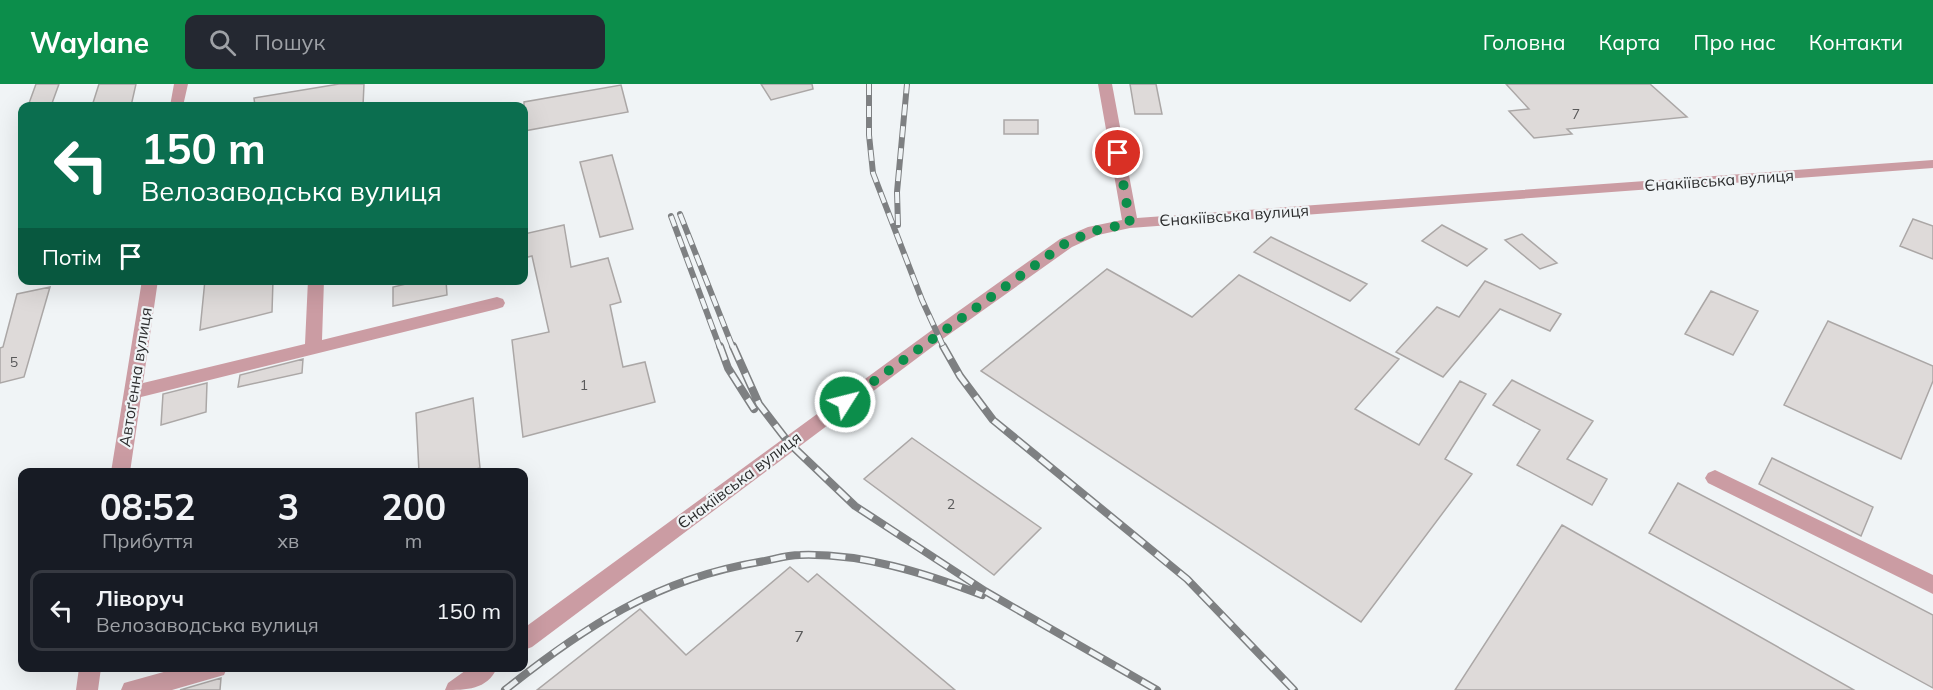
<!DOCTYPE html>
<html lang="uk">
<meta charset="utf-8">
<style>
:root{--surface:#171b24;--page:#242831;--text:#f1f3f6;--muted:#9ea1a6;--line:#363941;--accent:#0c8e4b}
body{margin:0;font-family:Mulish,sans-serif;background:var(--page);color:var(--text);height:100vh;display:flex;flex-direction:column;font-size:22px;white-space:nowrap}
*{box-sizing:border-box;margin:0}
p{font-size:20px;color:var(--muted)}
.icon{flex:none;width:33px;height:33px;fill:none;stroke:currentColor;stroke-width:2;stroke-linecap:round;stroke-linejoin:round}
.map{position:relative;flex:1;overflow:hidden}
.side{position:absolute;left:18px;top:384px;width:510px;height:204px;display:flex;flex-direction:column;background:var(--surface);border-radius:12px;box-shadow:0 6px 24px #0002}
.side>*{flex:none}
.guide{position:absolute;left:18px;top:18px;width:510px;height:183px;border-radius:12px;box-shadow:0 6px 24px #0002;background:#0b6e4f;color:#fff;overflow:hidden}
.pin{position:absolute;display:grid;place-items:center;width:51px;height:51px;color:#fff;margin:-26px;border:3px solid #fff;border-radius:50%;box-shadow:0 2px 6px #0007}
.me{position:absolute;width:66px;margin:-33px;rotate:54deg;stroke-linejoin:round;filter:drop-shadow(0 0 4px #0008)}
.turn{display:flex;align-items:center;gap:21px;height:126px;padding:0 24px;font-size:27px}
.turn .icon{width:78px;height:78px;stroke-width:2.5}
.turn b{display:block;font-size:42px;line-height:51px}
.then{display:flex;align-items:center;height:57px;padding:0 24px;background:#0003;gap:12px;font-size:22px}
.eta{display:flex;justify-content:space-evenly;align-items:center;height:102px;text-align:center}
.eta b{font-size:36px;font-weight:700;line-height:42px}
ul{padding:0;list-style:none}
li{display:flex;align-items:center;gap:18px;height:81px;margin:0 12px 9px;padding:0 12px;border:3px solid var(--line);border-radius:12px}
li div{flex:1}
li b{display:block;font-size:22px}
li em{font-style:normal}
header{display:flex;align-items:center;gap:36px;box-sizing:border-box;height:84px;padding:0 30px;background:var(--accent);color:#fff}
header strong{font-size:28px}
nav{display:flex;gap:33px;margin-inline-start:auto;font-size:21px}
.search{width:420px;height:54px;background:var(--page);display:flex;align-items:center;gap:15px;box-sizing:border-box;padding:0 21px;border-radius:12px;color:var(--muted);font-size:22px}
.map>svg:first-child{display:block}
.building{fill:#dedad9;stroke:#aba7a6;stroke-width:1.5}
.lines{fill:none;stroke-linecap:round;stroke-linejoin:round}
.minor{fill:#cb9ca3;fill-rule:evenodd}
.rail-far1-casing{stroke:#7e8082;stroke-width:6}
.rail-casing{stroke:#7e8082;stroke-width:8}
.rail-far1{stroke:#f0f4f6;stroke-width:4;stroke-dasharray:11;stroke-linecap:butt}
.rail{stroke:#f0f4f6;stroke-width:5;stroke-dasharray:15;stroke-linecap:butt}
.route{stroke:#0c8e4b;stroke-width:10;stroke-dasharray:0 18}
.labels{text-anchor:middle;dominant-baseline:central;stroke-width:4.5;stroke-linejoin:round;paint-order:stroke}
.number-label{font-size:14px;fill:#59595a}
.street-label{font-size:16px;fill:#2d2e2f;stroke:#f0f4f6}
.near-number-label{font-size:16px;fill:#59595a}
</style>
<header>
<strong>Waylane</strong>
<div class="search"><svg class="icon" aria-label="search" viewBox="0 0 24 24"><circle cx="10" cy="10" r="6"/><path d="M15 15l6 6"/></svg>Пошук</div>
<nav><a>Головна</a><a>Карта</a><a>Про нас</a><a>Контакти</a></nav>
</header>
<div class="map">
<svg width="1933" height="606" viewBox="0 0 1933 606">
<rect width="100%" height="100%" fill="#f0f4f6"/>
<path class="building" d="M36 0H59L51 22H28Z
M99 0H136L131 22H92Z
M339 0H364L363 22H255L254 14Z
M761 0H812L813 5 771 16Z
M1130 0H1156L1162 30H1135Z
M1506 0H1650L1687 33 1567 45 1572 50 1534 54 1509 27 1529 25Z
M621 1 628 28 524 47V18Z
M1004 36H1038V50H1004Z
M612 71 633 145 600 153 580 78Z
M1913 135 1933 142V175L1900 162Z
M564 141 571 183 608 174 621 218 610 221 623 283 645 278 655 318 523 353 512 256 549 248 532 172 524 174V150Z
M1442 141 1487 165 1467 182 1422 157Z
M1522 150 1557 179 1540 185 1505 156Z
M1271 153 1367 200 1350 217 1254 168Z
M1107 185 1192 233 1239 191 1399 275 1355 325 1419 361 1460 297 1486 310 1445 375 1472 390 1361 538 981 287Z
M205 196H273L272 228 200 246Z
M423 196H446L447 211 393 222V203Z
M1485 197 1561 230 1550 247 1500 225 1443 293 1396 268 1437 223 1459 233Z
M50 203 24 293 0 299V264L3 263 17 210Z
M1711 207 1758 227 1733 271 1685 250Z
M1828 237 1933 282V297L1901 375 1784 321Z
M303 275 302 289 238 303 240 291Z
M1512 296 1593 337 1567 375 1607 395 1592 421 1517 381 1540 346 1493 321Z
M207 299 206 328 161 341 163 310Z
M473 314 480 384 464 388H419L416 329Z
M912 354 1041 444 994 491 864 395Z
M1772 374 1873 423 1861 452 1759 400Z
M1678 399 1933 531V604L1649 449Z
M1562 441 1854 606H1455Z
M790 483 808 498 817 490 955 606H537L640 525 686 571Z
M221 594 220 606H180Z"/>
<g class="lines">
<path class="minor" d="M174 0H188L183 22H170Z
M1098 0H1112L1137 134 1933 76V84L1130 144 1098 151 1072 163 944 254 532 563 524 566V544L932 246 1060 155 1088 143 1122 136Z
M142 196H158L143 299 305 260 308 196H324L322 256 497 213 503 215 505 219 503 223 497 225 141 313 130 388H111Z
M1715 386 1933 491V510L1708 399 1705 394 1708 389Z
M79 584H101L98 606H76Z
M178 584H227L224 591 172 606H121L124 599Z
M469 584H497C487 606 466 606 445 606L448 599Z"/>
<defs>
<path id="rail-far1" d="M869 0V51L873 89 922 216 944 264
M680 130 733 264
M671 132 720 264
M898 141 897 108 907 0"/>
<path id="rail" d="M720 262 728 284 754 325
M733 262 759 320 789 359 855 422 985 507 1157 606
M943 262 960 292 993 336 1187 495 1294 606
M505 606C584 543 657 495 759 478 772 476 786 471 800 471 862 469 925 489 982 511"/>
</defs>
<use href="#rail-far1" class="rail-far1-casing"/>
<use href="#rail" class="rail-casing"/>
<use href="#rail-far1" class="rail-far1"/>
<use href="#rail" class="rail"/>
</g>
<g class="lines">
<path class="route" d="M845 318 1066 159 1094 147 1130 139 1118 69"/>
</g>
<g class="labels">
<g class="number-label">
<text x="1576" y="30">7</text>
<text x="14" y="278">5</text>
<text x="584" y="301">1</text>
<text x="951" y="420">2</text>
</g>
<g class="street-label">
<text transform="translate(1719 96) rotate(-4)">Єнакіївська вулиця</text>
<text transform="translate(1234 131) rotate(-4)">Єнакіївська вулиця</text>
<text transform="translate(135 293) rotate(-81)">Автоґенна вулиця</text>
<text transform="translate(739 396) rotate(-37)">Єнакіївська вулиця</text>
</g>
<g class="near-number-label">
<text x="799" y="552">7</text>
</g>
</g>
</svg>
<div class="pin" style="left:1118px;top:69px;background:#d93025"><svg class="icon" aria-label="arrive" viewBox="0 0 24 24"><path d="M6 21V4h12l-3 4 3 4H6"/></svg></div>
<svg class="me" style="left:845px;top:318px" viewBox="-20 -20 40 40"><circle r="17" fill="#0c8e4b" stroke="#fff" stroke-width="3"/><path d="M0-11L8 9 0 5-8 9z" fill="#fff"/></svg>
<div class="guide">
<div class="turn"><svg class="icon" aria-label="left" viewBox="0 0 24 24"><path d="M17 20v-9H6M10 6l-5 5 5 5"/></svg><div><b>150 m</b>Велозаводська вулиця</div></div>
<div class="then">Потім<svg class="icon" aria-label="arrive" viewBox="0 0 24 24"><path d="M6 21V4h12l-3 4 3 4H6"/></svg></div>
</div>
<section class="side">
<div class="eta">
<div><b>08:52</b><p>Прибуття</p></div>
<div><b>3</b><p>хв</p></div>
<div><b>200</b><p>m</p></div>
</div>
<ul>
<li><svg class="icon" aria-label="left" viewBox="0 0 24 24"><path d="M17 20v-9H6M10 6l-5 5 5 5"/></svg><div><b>Ліворуч</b><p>Велозаводська вулиця</p></div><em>150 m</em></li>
</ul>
</section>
</div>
